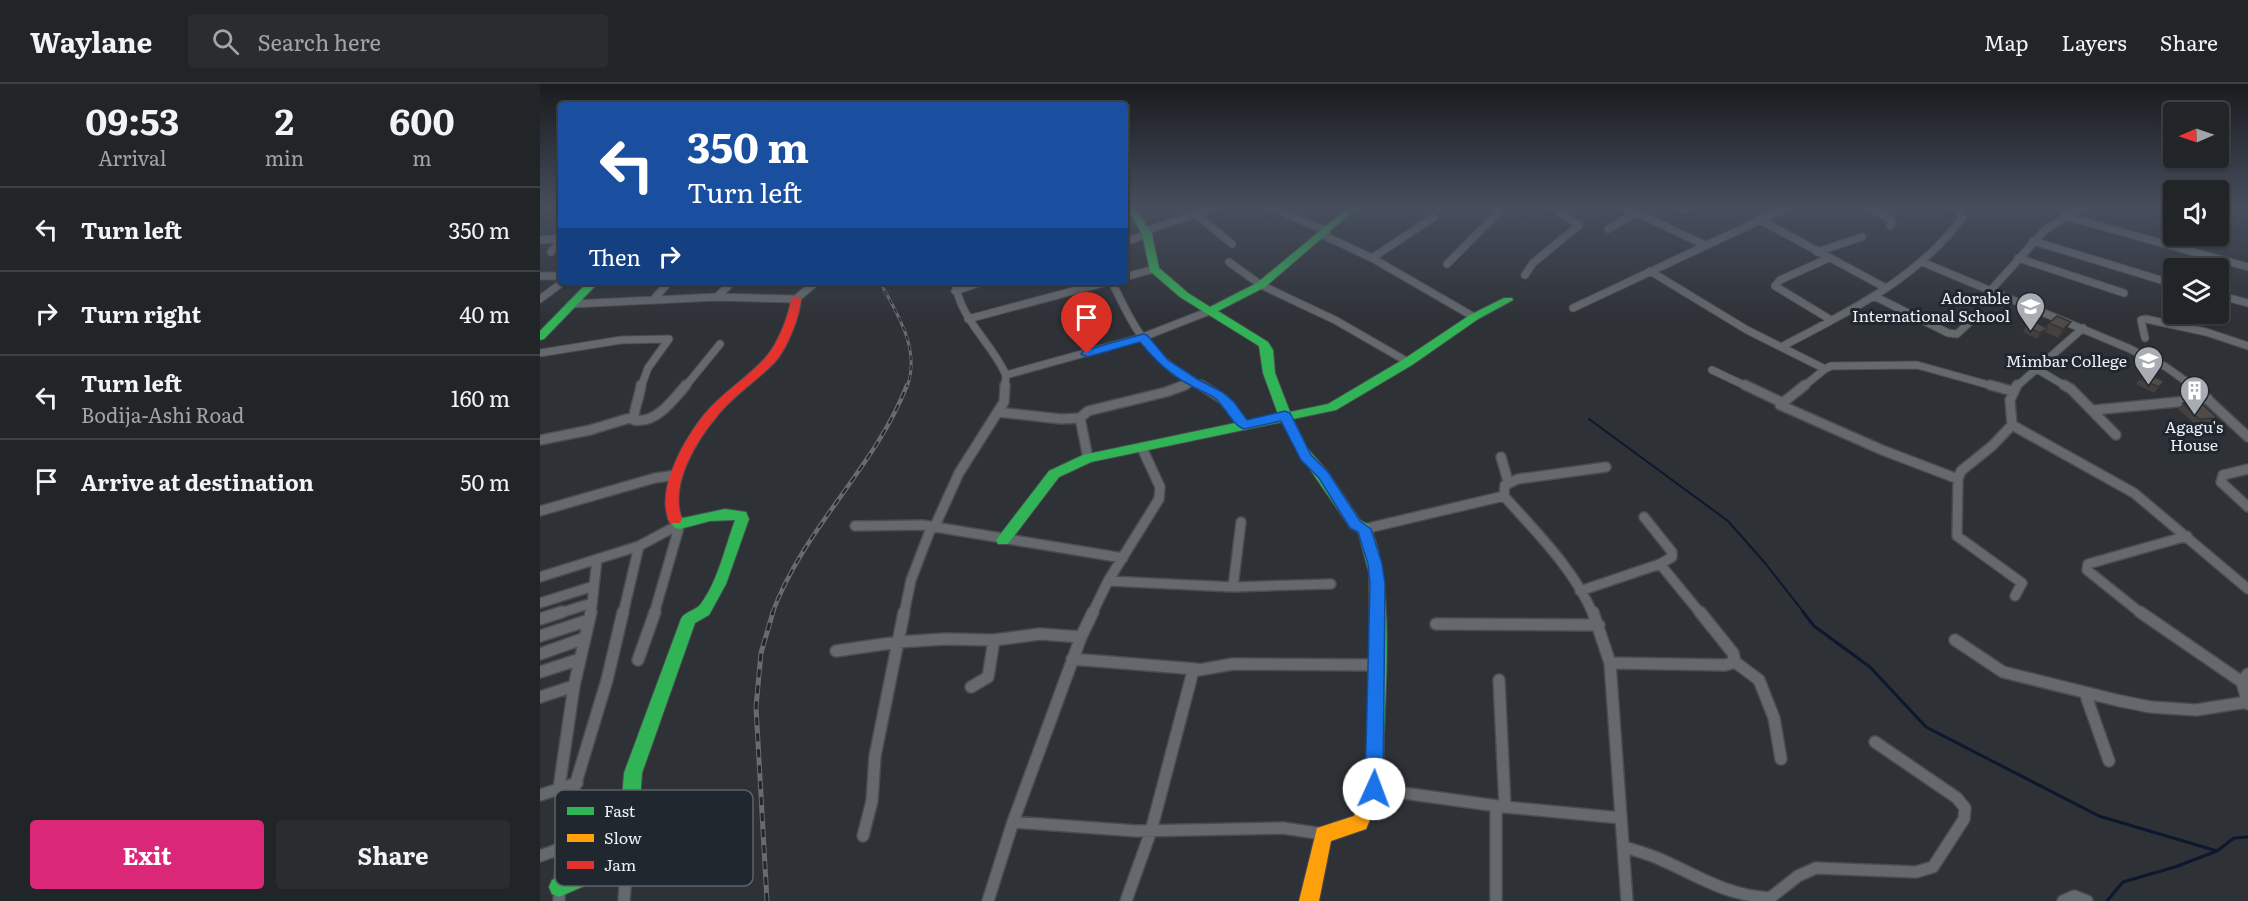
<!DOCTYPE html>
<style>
:root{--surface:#222528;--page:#2a2d30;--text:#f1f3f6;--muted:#a2a5a8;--line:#3f4245;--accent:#db2777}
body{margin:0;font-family:Literata,serif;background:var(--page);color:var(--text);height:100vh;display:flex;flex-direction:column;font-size:22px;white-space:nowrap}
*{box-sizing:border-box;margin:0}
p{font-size:20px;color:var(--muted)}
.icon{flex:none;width:33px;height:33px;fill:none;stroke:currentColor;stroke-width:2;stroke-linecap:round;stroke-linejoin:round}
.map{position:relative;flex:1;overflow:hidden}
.drawer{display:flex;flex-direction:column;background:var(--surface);width:540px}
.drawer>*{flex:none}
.guide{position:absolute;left:18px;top:18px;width:570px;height:183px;border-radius:6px;box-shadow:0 2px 4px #0004,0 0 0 2px var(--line);background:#1a4fa0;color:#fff;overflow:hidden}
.needle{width:39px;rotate:268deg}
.tools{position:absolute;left:1623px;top:18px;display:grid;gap:12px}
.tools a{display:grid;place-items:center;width:66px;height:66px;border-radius:6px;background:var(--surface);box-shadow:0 2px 4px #0004,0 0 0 2px var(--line);font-size:30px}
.pin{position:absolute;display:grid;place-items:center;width:51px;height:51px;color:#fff;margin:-62px -26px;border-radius:50% 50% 50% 0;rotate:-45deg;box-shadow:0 0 6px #0007}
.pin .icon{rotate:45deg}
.me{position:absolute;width:66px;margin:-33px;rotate:2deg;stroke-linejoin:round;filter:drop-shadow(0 0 4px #0008)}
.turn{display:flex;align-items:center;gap:21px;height:126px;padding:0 30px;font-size:27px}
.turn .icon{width:78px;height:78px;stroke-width:2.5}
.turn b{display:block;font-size:42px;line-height:51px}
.then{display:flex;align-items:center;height:57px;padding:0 30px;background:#0003;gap:12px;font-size:22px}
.eta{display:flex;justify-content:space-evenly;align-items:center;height:102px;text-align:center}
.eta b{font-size:36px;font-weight:700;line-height:42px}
.cta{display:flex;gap:12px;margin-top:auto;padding:12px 30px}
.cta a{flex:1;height:69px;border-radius:6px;background:var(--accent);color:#fff;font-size:24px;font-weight:700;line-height:69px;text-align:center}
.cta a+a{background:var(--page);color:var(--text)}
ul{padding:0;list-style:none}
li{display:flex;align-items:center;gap:18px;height:84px;padding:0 30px;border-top:2px solid var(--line)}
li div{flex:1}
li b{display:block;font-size:22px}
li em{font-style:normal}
header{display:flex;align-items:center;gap:36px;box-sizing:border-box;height:84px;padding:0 30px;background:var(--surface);border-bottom:2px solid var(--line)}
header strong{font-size:28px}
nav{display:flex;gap:33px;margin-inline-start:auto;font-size:21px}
.search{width:420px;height:54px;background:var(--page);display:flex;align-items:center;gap:15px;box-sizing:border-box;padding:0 21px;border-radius:6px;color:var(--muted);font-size:22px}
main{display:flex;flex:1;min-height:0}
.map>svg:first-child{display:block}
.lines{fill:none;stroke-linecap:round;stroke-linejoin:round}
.stream-far1{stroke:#0c182d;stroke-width:2}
.stream{stroke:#0c182d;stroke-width:3}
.river{fill:#0c182d;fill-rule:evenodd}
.street-far2-casing{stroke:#494d50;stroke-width:9}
.street-far1-casing{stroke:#494d50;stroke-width:12}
.street-casing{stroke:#494d50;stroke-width:14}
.fast-casing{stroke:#494d50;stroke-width:2}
.slow-casing{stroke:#494d50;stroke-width:2}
.jam-casing{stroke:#494d50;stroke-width:2}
.street-far2{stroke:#65686c;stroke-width:7}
.street-far1{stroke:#65686c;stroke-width:9}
.street{stroke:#65686c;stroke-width:11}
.fast{fill:#30b455;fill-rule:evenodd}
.slow{fill:#ff9f0a;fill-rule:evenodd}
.jam{fill:#e5322d;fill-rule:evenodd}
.rail-far2-casing{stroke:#686a6e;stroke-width:3}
.rail-far1-casing{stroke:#686a6e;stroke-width:4.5}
.rail-casing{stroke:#686a6e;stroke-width:5}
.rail-far2{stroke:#20272f;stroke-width:1.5;stroke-dasharray:5;stroke-linecap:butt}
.rail-far1{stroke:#20272f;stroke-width:2;stroke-dasharray:7;stroke-linecap:butt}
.rail{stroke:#20272f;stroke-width:3;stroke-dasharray:8;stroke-linecap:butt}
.wall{fill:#43403f}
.shaded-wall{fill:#373433}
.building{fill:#4e4b49;stroke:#373433;stroke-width:1.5}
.route{fill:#1a73e8;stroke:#114b97;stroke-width:1.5}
.labels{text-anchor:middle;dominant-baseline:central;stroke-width:6;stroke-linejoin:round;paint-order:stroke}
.poi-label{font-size:16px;fill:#ebf0f6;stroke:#20272f;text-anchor:end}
.key{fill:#20272f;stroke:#5d636b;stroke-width:1.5}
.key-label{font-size:16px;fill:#ebf0f6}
</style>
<header>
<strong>Waylane</strong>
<div class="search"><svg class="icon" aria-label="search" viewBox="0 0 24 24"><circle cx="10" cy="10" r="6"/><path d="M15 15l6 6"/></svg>Search here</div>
<nav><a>Map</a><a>Layers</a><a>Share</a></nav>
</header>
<main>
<section class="drawer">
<div class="eta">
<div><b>09:53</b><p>Arrival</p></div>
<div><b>2</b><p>min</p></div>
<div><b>600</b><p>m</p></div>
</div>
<ul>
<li><svg class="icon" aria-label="left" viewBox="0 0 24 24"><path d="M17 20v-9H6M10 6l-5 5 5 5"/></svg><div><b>Turn left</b></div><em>350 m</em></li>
<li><svg class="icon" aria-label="right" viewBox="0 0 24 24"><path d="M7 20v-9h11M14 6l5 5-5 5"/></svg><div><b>Turn right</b></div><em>40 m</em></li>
<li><svg class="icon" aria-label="left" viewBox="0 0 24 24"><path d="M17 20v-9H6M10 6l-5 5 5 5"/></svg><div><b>Turn left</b><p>Bodija-Ashi Road</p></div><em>160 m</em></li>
<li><svg class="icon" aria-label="arrive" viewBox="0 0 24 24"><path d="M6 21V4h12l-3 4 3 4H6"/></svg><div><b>Arrive at destination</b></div><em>50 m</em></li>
</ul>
<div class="cta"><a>Exit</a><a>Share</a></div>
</section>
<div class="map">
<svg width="1708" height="817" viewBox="0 0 1708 817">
<rect width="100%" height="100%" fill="#2e3136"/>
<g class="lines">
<path class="stream-far1" d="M1049 335 1188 437 1225 479 1265 530"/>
<path class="stream" d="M1263 528 1274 542 1330 583 1386 643 1559 732 1677 767
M1567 817 1583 798 1635 783 1677 767 1694 754 1708 753"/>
<path class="river" d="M1678 123 1708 124V130L1678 126Z"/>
<defs>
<path id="street-far2" d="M730 123 787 147
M1084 123 1165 161
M1139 123 1145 126
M1330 123 1352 137 1350 142
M0 124 5 123
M657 131 692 160
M1524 132 1708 183
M1220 136 1346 204
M1068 145 1097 128
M605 147 677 123
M783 151 832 174 934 233
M0 156 21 154
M1493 157 1634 200
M585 158 607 150
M11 168 21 157
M1277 168 1322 153
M832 174 894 133
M1289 174 1240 196 1235 202 1291 236
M1478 174 1584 209
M689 178 721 201 795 236 868 278
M1382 178 1588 264 1626 283 1654 303
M907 180 959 128 953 123
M1110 187 1207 246 1285 285 1291 282 1377 281 1456 303
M985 191 993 179 1039 141 1011 123
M0 192H21
M585 193 614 185
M415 198C420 235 450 257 465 289 467 293 465 298 465 303
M572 198C598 252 609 273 663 303
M1451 206 1505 146 1542 123
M415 207 442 198
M1678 211 1708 219
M1334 212 1408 249 1417 250 1431 237
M177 213 192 198
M0 215 23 198
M113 216 129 198
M31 220 177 213 256 215 276 198
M1033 224 1248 123
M428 235 567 198
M1605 254 1601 236 1606 235 1666 248 1708 262
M1241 263C1308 228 1376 196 1422 134L1421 127 1412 123
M0 269 81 256 129 255 108 284 101 303
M1495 284 1527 303
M1172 286 1208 303
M466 291 603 253 672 226
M145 303 180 260
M641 303 653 298
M1263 303 1285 285
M1476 303 1543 244"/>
<path id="street-far1" d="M101 301C100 312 93 327 94 336 116 340 133 316 146 301
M661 301 684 316 704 341
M1205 301 1241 318
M1265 301 1240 321 1342 366 1418 395
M1450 301 1472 307
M1524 301 1531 305 1576 351
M1652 301 1708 353
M1554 326 1668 315
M458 328 521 335 540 334 548 327 626 308 645 301
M540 334 548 374
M1472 341 1594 409 1708 505
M0 356 50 346 93 333
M961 373 968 397
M1708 385 1683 391 1681 398 1708 423
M964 412C996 448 1034 485 1053 530
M0 427 115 394 136 391
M1104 433 1132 468V473L1120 480
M315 442 383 441 583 474
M394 444 419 389 464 318 465 301
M824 445 964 412 965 401 978 395 1066 383
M0 493 99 462 140 440
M568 497 693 503 791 500
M693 503 701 438
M1040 507 1120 480 1161 530
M1475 512 1482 499 1417 452 1418 395 1421 387 1452 362 1472 341 1470 316 1477 301
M0 519 54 502
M17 530 52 519
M51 530 57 475
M83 530 99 462
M114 530 140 440
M364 530 371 496 391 444
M552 530 568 497 619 415 620 403 602 364
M1602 530 1547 486 1548 480 1647 452"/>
<path id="street" d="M1053 528 1070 579 1087 817
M1600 528 1702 598
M0 535 22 528
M896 540 1059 541
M0 552 49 536
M1415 556 1463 588 1576 616 1610 623 1656 626 1707 618
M296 567 358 558 405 555 454 556 500 550 541 553
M0 570 45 554
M532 575 656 585
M98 576 115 528
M1195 578 1219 596 1234 634 1241 675
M1070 579 1185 581 1195 578 1193 569 1160 528
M0 588 40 575
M1708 590 1702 598 1708 620
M959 596 965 723
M431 603 448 593 454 556
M1545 609 1569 677
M0 613 34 602
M19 704 34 602 51 528
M834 705 965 723 1081 734
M0 711 37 699
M956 722V817
M473 738 597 747 743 744 783 750
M323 752 332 717 335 672 364 528
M1084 763C1097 767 1112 771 1124 777 1162 794 1186 811 1230 814L1258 792 1276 784 1376 788 1393 783 1424 735 1425 724 1417 714 1335 658
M0 772 22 764
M19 817 22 764 31 715 67 596 83 528
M84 817 87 773
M448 817 473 738 541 553 553 528
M586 817 611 747 653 587 693 580 838 581
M1523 817 1534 812 1547 817"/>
<path id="fast" d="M587 123H595L612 150 619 184 648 209 670 223 717 199 809 123H818L725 203 678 227 728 258 733 266 735 289 750 328 788 320 864 275 930 231 964 214H972L973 216 938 235 872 281 796 326 753 335 767 364 788 388 820 436 829 441C854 489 846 597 844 652L842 657 836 660 830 657 828 652 830 581 829 489 818 448 810 444C787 408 760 375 742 338L551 378 519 393 468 460H458L456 456 509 387 543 371 738 330 723 289 719 262 640 213 610 187 602 150Z
M48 198H59L4 255 0 256V247Z
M185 425 206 428 209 435 186 500 169 531 155 539 102 689 96 773 94 780 19 813 12 810 9 803 12 796 78 767 84 689 141 535C145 527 155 527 160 521 178 498 185 463 195 436L170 437 140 445 135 444 128 435 130 431 135 430 143 434Z"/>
<path id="slow" d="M836 644 842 647 844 652 843 705 826 745 791 757 779 817H759L777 744 814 732 825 705 828 652 830 647Z"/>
<path id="jam" d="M256 212 261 215C260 232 247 265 235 278 217 297 194 311 178 331 156 357 129 401 142 435L140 439H130C113 406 148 347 171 323 188 305 209 292 226 273 237 261 249 232 251 215Z"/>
</defs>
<use href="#street-far2" class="street-far2-casing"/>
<use href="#street-far1" class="street-far1-casing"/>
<use href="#street" class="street-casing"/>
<use href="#fast" class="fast-casing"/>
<use href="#slow" class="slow-casing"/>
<use href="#jam" class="jam-casing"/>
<use href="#street-far2" class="street-far2"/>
<use href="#street-far1" class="street-far1"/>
<use href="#street" class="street"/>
<use href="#fast" class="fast"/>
<use href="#slow" class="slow"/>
<use href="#jam" class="jam"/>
<defs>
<path id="rail-far2" d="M340 198C357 230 381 265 367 303"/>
<path id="rail-far1" d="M232 530C264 443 335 384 367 301"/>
<path id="rail" d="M227 817 216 623 221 569 233 528"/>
</defs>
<use href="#rail-far2" class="rail-far2-casing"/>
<use href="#rail-far1" class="rail-far1-casing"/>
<use href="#rail" class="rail-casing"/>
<use href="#rail-far2" class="rail-far2"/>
<use href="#rail-far1" class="rail-far1"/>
<use href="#rail" class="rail"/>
</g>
<path class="wall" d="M1531 238 1526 246 1518 254 1505 248 1497 255 1483 248 1486 242 1506 243 1509 239Z
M1600 295 1624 297 1614 309 1596 300Z
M1643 319 1677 334 1672 339 1655 340 1638 325Z"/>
<path class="shaded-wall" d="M1531 238 1526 246 1518 254 1523 245Z
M1507 244 1504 249 1497 255 1500 249Z"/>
<path class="building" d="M1517 232 1531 238 1523 245 1509 239Z
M1493 237 1507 244 1500 249 1486 242Z
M1605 289 1624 297 1619 303 1600 295Z
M1659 317 1677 334 1659 335 1643 319Z"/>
<linearGradient id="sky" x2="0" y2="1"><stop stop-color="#191b1e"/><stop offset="0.52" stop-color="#464e5d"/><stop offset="1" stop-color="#464e5d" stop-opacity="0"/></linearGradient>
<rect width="1708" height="237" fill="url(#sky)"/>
<path class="route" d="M603 250 607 251 628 276 657 295 682 308 694 318 707 336 745 327 750 329 771 371 788 388 820 437 831 445 842 480 845 500 843 705 840 711 834 714 828 711 825 705 830 500 828 480 818 448 810 444 779 394 761 376 741 337 704 345C692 341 685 322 675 314 668 309 658 306 650 301 629 290 615 276 600 258L547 273 541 270 543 267Z"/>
<defs>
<symbol id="school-pin" viewBox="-11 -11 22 30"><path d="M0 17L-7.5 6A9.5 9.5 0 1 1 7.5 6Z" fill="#a9adb3" stroke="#20272f"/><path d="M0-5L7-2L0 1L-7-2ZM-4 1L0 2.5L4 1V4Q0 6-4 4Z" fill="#fff"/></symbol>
<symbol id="building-pin" viewBox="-11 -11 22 30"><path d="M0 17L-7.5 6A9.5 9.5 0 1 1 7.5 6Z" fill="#a9adb3" stroke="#20272f"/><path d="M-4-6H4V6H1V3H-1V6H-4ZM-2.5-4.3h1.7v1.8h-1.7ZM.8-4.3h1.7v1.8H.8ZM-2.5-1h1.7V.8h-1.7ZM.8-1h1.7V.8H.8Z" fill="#fff"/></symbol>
</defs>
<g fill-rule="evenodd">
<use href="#school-pin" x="1474" y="206" width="33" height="45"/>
<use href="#school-pin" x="1592" y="260" width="33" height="45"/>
<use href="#building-pin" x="1638" y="290" width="33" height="45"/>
</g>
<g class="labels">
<g class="poi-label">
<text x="1470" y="213">Adorable<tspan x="1470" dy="18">International School</tspan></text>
<text x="1587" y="276">Mimbar College</text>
<text x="1654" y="342" text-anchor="middle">Agagu's<tspan x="1654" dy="18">House</tspan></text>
</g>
</g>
<rect x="15" y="706" width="198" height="96" rx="9" class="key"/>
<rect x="27" y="723" width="27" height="8" fill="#30b455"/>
<rect x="27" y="750" width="27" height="8" fill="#ff9f0a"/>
<rect x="27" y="777" width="27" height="8" fill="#e5322d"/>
<g class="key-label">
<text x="64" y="733">Fast</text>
<text x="64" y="760">Slow</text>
<text x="64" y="787">Jam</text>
</g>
</svg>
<div class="tools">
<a><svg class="needle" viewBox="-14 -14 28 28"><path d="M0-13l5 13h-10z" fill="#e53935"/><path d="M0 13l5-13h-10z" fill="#a2a5a8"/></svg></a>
<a><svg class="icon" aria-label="sound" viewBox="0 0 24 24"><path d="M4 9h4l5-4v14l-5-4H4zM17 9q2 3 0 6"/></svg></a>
<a><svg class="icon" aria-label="layers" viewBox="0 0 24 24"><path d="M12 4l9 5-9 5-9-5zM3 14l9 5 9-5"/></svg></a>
</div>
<div class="pin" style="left:547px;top:270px;background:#d93025"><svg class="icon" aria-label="arrive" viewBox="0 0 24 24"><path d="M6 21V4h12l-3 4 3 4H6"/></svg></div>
<svg class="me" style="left:834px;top:705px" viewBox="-20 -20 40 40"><circle r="19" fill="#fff"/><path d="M0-13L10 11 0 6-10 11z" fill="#1a73e8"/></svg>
<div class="guide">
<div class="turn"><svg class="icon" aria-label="left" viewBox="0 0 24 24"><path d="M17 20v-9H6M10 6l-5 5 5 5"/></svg><div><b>350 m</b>Turn left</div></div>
<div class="then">Then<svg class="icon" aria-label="right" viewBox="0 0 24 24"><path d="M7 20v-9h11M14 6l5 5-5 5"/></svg></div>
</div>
</div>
</main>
